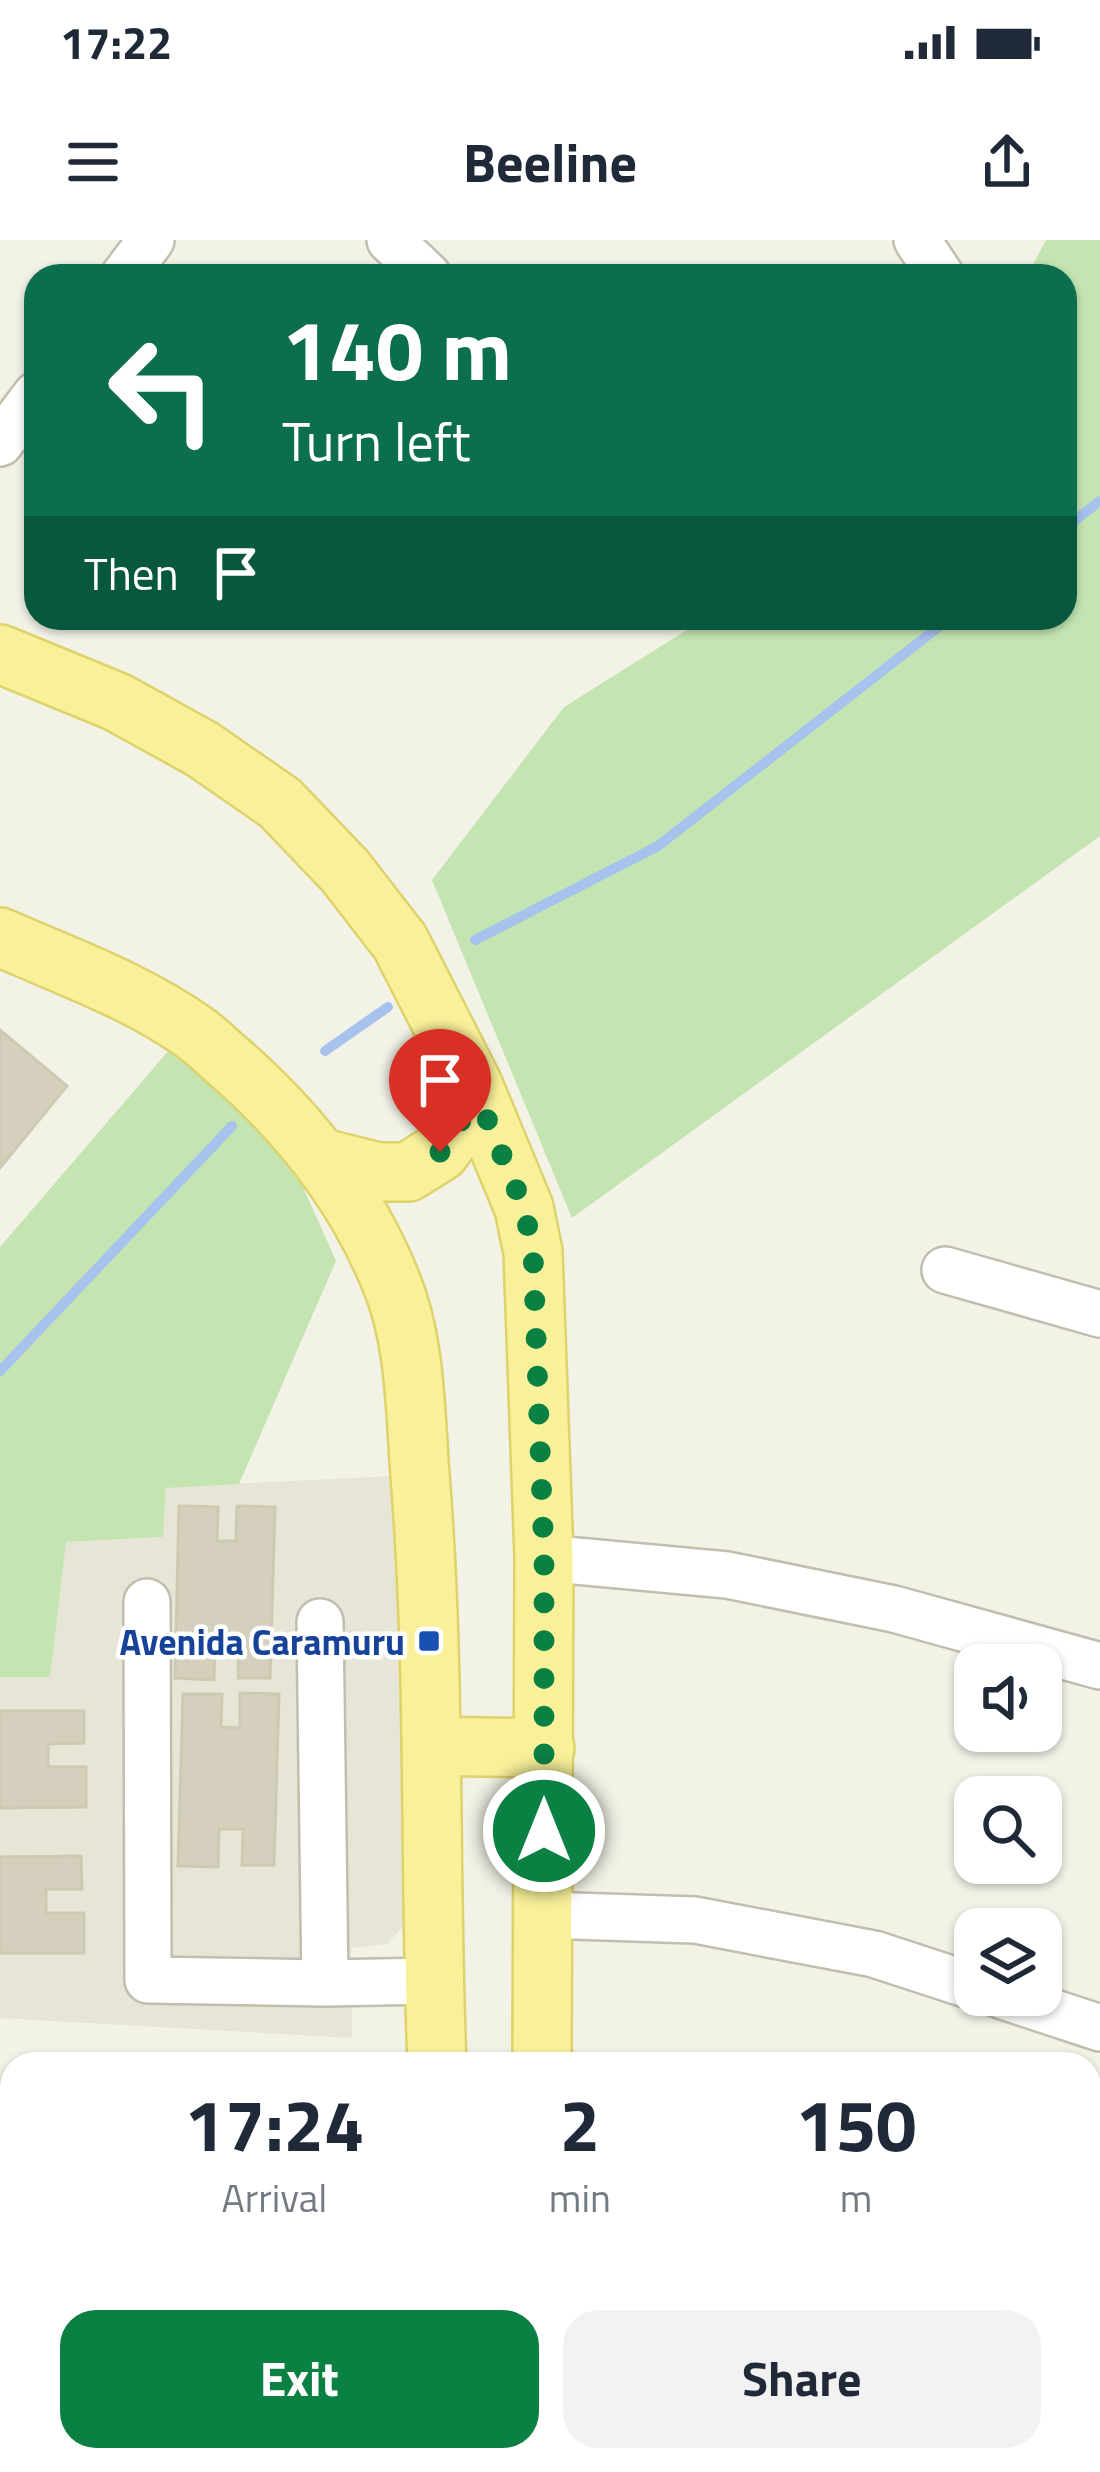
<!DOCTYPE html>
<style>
:root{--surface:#fff;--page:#f2f2f3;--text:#1f2937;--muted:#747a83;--accent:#0b8043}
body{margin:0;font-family:"Titillium Web",sans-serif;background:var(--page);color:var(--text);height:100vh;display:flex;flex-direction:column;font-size:45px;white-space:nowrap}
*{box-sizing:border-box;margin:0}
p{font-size:39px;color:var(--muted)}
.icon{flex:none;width:66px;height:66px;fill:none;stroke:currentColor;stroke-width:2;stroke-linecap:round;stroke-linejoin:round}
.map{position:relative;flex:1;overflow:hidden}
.sheet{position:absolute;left:0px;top:1812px;width:1101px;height:420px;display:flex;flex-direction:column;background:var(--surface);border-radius:36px 36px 0 0;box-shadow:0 3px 9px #0004}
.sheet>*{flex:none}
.guide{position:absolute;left:24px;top:24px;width:1053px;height:366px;border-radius:36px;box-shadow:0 3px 9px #0004;background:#0b6e4f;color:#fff;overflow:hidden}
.buttons{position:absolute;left:954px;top:1404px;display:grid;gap:24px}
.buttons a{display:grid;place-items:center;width:108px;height:108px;border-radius:24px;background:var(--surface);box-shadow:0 3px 9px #0004;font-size:60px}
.pin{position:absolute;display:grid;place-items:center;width:102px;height:102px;color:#fff;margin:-123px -51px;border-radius:50% 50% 50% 0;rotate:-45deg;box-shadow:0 0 12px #0007}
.pin .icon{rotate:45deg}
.me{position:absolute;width:132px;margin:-66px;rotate:0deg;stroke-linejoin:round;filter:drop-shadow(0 0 9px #0008)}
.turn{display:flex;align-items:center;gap:42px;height:252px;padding:0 60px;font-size:54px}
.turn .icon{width:156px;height:156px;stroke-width:2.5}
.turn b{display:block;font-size:84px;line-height:102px}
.then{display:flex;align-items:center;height:114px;padding:0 60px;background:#0003;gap:24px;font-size:45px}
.eta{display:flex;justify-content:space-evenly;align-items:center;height:204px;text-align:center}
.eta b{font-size:72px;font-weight:700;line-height:84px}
.action{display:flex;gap:24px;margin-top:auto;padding:24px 60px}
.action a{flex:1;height:138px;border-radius:36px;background:var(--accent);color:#fff;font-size:48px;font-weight:700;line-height:138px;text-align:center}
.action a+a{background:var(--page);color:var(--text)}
.status{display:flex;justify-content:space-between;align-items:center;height:84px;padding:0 60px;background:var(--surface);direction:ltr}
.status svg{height:33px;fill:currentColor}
header{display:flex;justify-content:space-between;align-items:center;height:156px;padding:0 60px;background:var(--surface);font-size:54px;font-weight:700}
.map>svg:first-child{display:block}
.residential{fill:#e7e5d6}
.green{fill:#c4e5b2}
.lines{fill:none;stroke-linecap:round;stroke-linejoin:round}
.stream{stroke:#a7c2ed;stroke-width:10}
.building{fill:#d4d0bd;stroke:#cec9b1;stroke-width:3}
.minor-casing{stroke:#c1bead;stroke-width:50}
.major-casing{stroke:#ded26a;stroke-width:62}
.minor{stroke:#fff;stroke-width:45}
.major{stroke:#f9f19a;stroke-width:57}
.route{stroke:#0b8043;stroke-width:21;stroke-dasharray:0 37.8}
.transit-dot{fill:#1a4fb4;stroke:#fff;stroke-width:4.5}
.labels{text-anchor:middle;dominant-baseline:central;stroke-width:9;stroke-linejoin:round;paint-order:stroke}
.transit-label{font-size:36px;font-weight:bold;fill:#164399;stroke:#fff;text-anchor:end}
</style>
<div class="status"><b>17:22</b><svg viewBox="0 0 49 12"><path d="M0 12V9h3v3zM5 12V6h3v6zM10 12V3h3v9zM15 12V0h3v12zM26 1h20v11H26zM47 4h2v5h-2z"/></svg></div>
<header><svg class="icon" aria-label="menu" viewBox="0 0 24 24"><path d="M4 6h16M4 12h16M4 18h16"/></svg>Beeline<svg class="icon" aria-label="share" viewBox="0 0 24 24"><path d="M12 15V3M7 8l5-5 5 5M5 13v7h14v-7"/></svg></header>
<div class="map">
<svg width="1100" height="2232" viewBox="0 0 1100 2232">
<rect width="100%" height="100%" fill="#f3f2e7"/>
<path class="residential" d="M394 1236 405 1661 403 1687 387 1704 351 1708 352 1798 0 1778V1437L50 1436 65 1302 163 1297 166 1247Z"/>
<path class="green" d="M1046 0H1100V596L572 978 432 640 564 467 706 378H1065V36H1027Z
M176 802 286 909 336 1021 239 1244 166 1248 163 1297 66 1302 50 1437H0V1007Z
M0 1961 12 1967V2220H113L116 2232H0Z"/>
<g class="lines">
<path class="stream" d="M1065 288 1100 261
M475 700 658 606 950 378
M325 811 388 767
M0 1131 232 886"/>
</g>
<path class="building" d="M0 790 67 846 0 928Z
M179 1266 218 1267 217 1301H236L237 1266 275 1267 270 1438H238L239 1402 215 1401 214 1440 175 1438Z
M240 1453 279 1454 274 1625H242L243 1589H219L218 1627 178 1626 183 1454H222L221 1487 240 1488Z
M0 1471H84V1503L48 1504V1527H86V1567L0 1568Z
M81 1616 82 1649H46V1673H84V1713H0V1617Z
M157 2220H374L375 2232H157Z"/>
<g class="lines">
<defs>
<path id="minor" d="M390 0 428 36
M917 0 941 36
M124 36 151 0
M0 203 36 155
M945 1030 1100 1074
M544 1318 727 1335 894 1369 1100 1426
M147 1362 148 1740 325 1743 434 1741
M320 1382 325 1743
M544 1675 695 1680 874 1714 975 1747
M1000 1755 1100 1788
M1089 2150 1100 2154"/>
<path id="major" d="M0 414 117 462 202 509 280 563 345 631 400 702 473 845 524 968 533 1012 544 1318 542 1824
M0 697C65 726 137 751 195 793 207 801 218 813 229 822 298 882 355 954 390 1039 416 1100 415 1169 420 1235 436 1431 429 1628 437 1824
M322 918 378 932H408L440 912 457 889 473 845
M432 1506 545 1508
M453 2220V2232
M545 2220 546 2232"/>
</defs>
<use href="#minor" class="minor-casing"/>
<use href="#major" class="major-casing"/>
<use href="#minor" class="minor"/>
<use href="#major" class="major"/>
</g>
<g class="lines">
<path class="route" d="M440 912 458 889 473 845 524 968 533 1012 544 1318V1591"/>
</g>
<rect class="transit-dot" x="417" y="1389" width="24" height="24" rx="6"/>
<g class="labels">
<g class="transit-label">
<text x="405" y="1401">Avenida Caramuru</text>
</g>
</g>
</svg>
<div class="buttons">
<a><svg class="icon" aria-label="sound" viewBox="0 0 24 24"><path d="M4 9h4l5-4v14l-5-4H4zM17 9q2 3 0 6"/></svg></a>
<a><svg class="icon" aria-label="search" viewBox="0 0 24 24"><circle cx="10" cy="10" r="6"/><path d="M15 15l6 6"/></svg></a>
<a><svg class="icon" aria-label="layers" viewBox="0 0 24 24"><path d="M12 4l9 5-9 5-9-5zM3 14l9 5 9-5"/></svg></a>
</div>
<div class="pin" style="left:440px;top:912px;background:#d93025"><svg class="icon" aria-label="arrive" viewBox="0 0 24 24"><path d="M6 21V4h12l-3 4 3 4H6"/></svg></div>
<svg class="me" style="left:544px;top:1591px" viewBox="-20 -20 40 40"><circle r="17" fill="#0b8043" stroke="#fff" stroke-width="3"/><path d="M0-11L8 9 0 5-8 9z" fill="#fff"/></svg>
<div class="guide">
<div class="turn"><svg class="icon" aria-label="left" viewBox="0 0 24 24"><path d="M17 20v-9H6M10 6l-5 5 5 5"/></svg><div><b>140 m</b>Turn left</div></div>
<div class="then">Then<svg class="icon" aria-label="arrive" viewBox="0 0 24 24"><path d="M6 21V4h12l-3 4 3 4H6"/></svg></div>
</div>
<section class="sheet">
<div class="eta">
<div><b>17:24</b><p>Arrival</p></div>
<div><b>2</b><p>min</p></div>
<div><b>150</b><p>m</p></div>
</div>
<div class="action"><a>Exit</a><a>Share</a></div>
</section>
</div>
